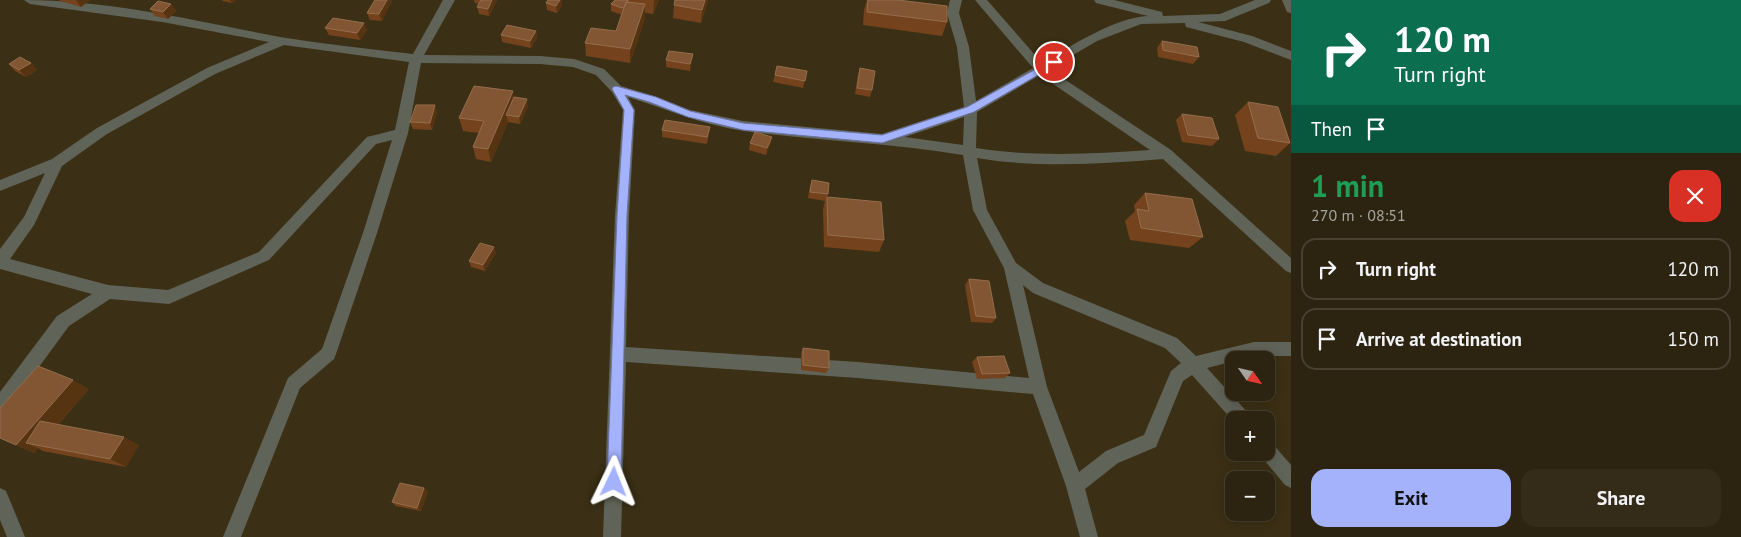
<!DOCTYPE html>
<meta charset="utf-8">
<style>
:root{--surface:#2c2410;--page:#342c19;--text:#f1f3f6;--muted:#a6a49f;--line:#484130;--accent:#a4b2fc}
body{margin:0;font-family:"PT Sans",sans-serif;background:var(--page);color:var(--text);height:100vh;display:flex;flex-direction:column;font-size:19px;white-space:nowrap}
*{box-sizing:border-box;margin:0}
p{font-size:16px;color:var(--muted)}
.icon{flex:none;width:28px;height:28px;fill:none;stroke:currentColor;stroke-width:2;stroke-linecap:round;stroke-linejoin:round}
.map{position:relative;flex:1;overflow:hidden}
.sheet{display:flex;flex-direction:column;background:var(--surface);width:450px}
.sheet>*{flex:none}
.banner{background:#0b6e4f;color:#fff;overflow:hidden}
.needle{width:32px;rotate:124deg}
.tools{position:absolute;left:1225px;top:351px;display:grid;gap:10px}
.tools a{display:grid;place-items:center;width:50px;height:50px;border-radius:10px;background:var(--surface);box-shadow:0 2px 12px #0003,0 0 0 1px var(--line);font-size:25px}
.pin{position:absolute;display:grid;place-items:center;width:42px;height:42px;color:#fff;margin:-21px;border:2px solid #fff;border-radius:50%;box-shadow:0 1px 5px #0007}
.me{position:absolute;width:55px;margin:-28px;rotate:2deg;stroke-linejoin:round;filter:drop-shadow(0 0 4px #0008)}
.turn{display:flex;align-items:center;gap:18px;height:105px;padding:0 20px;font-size:22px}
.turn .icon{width:65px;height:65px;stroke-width:2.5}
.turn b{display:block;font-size:35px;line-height:42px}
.then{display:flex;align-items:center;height:48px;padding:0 20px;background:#0003;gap:10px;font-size:19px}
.round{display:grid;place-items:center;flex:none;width:52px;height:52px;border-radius:15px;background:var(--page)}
.head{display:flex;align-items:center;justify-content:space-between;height:85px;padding:0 20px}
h1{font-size:30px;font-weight:600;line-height:38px;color:#1e9e55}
.primary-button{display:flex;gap:10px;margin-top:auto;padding:10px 20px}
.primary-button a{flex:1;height:58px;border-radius:15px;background:var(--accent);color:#111;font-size:20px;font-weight:600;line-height:58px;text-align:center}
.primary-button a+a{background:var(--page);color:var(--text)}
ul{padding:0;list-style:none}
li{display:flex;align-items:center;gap:15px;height:62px;margin:0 10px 8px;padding:0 10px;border:2px solid var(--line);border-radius:15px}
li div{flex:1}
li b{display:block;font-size:19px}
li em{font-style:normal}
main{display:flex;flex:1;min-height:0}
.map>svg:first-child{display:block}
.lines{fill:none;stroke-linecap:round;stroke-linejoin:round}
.street{fill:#606458;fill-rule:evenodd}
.wall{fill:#74431d}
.shaded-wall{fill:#573411}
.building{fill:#825632;stroke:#946e4d}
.route{fill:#a4b2fc;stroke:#6b74a4}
</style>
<main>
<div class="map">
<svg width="1291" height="537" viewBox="0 0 1291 537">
<rect width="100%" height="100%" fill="#3b3015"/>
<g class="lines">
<path class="street" d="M24 0C110 0 196 21 280 37 324 44 369 49 413 54L443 0H455L424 55 540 56 574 59 604 69 621 86 657 97 690 110 743 121 882 134 964 107 957 47 947 13 950 0H962L959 13 969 47 976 101 1033 68 975 0H987L1042 63C1069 47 1116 17 1148 16L1096 3 1094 0H1114L1162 12 1163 16 1220 14 1255 0H1271L1269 3 1225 21 1198 22 1252 36 1291 51V60L1244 42 1186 27 1185 23 1141 24 1097 41 1049 69 1171 150 1291 258V273L1286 271 1163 159C1104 164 1035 168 977 158L987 210 1016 263 1043 283 1177 338 1196 356 1254 342H1291V356H1254L1207 368 1249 414 1252 420H1234V422L1192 375 1183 381 1156 447 1118 463 1085 489 1098 537H1080L1066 486 1033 394 858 378 626 362 621 537H603L615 215 623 110 612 92 596 75 573 67 540 64 421 63 408 133 377 233 336 354 334 359 300 388 241 537H223L288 378 322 349 363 233 392 140 376 144 269 260 169 304 110 299 69 326 6 412 0 414V392L57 316 92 294 0 269V249L24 217 45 173 0 191V180L52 159 97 128 207 68 269 42 162 22 30 4ZM284 45 409 62 395 130 367 137 259 252 168 290 108 285 10 259 34 225 62 166 107 134 215 74ZM1040 75 1150 150C1094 154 1031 157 976 148L977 112ZM628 97C667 109 702 125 744 131 817 141 890 143 963 155L973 210 1004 268 1029 378 858 362 626 347 629 215 635 110ZM964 117 963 145 905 137ZM1023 285 1033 293 1165 348 1181 363 1171 371 1144 435 1106 451 1079 472 1047 387Z
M1282 0H1291V13L1287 12Z
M1266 441 1272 443 1291 465V488L1285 485 1260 455 1259 452H1266Z
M0 488 6 491 25 537H7L0 520Z"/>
</g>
<path class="wall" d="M59 0H90L81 7 60 1Z
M222 0H236L232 3 223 1Z
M375 0 382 21 370 20 367 13Z
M474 0H497L489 16 479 14 477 7 479 4 475 3Z
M628 0H659L653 14 645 13V18L630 63 586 56 585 43 616 31 622 15 611 11V4Z
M675 0H708L701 23 673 18 674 5Z
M867 0H898L947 22 942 36 863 25 864 10Z
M546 3 562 5 557 13 547 10Z
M171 4 176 11 168 19 155 16 150 9Z
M325 28 367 30 360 40 329 35Z
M536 31 537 38 531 48 502 42 501 35Z
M1162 41 1199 57 1193 64 1158 57 1157 48Z
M693 54 692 61 690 71 666 67V60Z
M31 63 37 70 26 77 15 71 9 64Z
M777 66 807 71 803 88 773 82Z
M860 68 872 90 870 97 855 94 858 75Z
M514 97 528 106 520 124 508 122 491 162 476 159 473 147 479 133 463 131 459 118Z
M1248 102 1290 143 1276 156 1245 151 1235 115Z
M437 112 432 130 413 129 410 122Z
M1182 114 1219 139 1212 146 1182 142 1176 120Z
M710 127 707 144 662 137V130Z
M750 143H771L766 155 749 150Z
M812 180 828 194 827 197 884 240 879 252 824 247 823 209 825 201 808 198 810 186Z
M1145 193 1203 237 1189 248 1130 240 1125 221 1135 211 1134 205Z
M496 253 485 271 471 267 469 261Z
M969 279 996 318 992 323 971 322 965 285Z
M803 348 829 368 826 373 801 370V353Z
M977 357 1010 373 1005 378 977 379 972 362Z
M89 389 58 425 139 445 126 467 43 451 38 448 34 453 0 438Z
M428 491 421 511 396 506 392 502Z"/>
<path class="shaded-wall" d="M76 0H90L81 7Z
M230 0H236L232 3Z
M387 0H393L382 21 379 14Z
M492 0H497L489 16 488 9Z
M560 0H562V5L557 13 556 6Z
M654 0H659L653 14 654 1Z
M705 0H708L701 23 702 10Z
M171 4 176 11 168 19 163 12Z
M645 4V18L630 63V49Z
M364 23 367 30 360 40 357 33Z
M536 31 537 38 531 48 530 41Z
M693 54 692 61 690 71V64Z
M31 63 37 70 26 77 19 70Z
M513 91 515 104 506 115 508 122 491 162 488 149Z
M527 99 528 106 520 124 519 117Z
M435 105 437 112 432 130 430 123Z
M772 137 771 143 766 155 767 148Z
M494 247 496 253 485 271 483 265Z
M73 380 89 389 40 445 26 443 38 448 34 453 16 445Z
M124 437 139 445 126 467 110 459Z
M424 488 428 491 421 511 417 508Z"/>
<path class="building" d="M375 0H387L379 14 367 13Z
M481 0H492L488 9 477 7Z
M548 0H560L556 6 546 3Z
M615 0H628V2H626L625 6 622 8 611 4Z
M675 0H705L702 10 674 5Z
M868 0H898L947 6V22L867 12Z
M158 1 171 4 163 12 150 9Z
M626 2 645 4 630 49 585 43 591 28 616 31Z
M333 18 364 23 357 33 325 28Z
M507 25 536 31 530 41 501 35Z
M1162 41 1197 47 1199 57 1163 50Z
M669 51 693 54 690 64 666 60Z
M20 57 31 63 19 70 9 64Z
M777 66 807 71 805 81 775 75Z
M860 68 875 71 872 90 857 88Z
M474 86 513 91 488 149 473 147 484 121 459 118Z
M514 97 527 99 519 117 506 115Z
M1248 102 1278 107 1290 143 1258 138Z
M416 105H435L430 123 410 122Z
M1182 114 1212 118 1219 139 1188 135Z
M665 120 710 127 707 137 662 130Z
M755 132 772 137 767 148 750 143Z
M812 180 829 183 828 194 810 192Z
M1145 193 1192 199 1203 237 1141 228 1137 209 1149 211Z
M827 197 881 202 884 240 828 235Z
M480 243 494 247 483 265 469 261Z
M969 279 989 281 996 318 976 316Z
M803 348 829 351V368L803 365Z
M1004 356 1010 373 982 374 977 357Z
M38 366 73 380 16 445 0 438V408Z
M40 421 124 437 110 459 26 443Z
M400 483 424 488 417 508 392 502Z"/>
<path class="route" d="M1054 59 1057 60V64L974 112 882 143 743 130 688 117 649 102 625 95 634 110 627 215 621 482 619 487 614 489 609 487 607 482 617 215 624 110 612 89 613 87 616 86 656 97 690 111 743 123 882 135 967 107Z"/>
</svg>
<div class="tools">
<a><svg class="needle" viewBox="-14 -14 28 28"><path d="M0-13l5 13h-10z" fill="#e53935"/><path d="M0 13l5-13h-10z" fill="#a6a49f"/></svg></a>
<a>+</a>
<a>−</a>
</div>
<div class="pin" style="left:1054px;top:62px;background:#d93025"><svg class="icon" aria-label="arrive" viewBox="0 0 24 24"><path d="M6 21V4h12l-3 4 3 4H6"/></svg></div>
<svg class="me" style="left:614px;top:482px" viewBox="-20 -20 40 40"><path d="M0-17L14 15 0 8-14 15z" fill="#a4b2fc" stroke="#fff" stroke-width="4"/></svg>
</div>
<section class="sheet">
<div class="banner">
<div class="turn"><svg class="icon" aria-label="right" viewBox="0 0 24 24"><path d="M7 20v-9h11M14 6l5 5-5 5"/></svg><div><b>120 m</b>Turn right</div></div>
<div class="then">Then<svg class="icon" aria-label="arrive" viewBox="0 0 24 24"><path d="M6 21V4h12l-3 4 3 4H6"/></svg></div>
</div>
<div class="head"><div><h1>1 min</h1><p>270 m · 08:51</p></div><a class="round" style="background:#d93025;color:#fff"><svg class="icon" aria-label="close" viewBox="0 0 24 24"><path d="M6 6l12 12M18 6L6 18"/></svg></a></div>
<ul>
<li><svg class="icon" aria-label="right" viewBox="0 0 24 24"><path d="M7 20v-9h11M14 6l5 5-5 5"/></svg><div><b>Turn right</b></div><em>120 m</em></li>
<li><svg class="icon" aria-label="arrive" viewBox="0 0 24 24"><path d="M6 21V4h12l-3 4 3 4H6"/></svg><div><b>Arrive at destination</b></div><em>150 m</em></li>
</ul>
<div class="primary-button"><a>Exit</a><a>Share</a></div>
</section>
</main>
